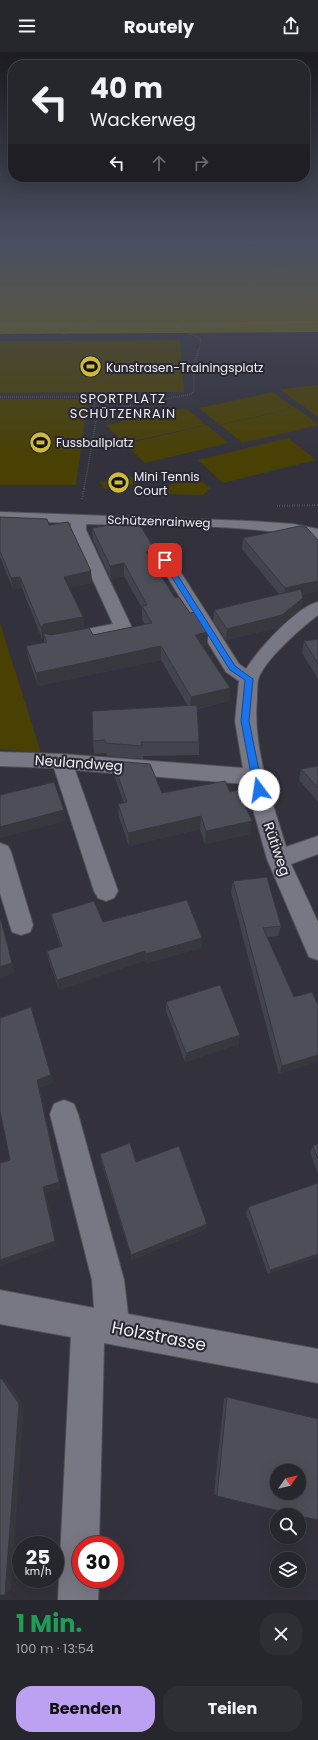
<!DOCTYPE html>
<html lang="de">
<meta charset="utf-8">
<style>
:root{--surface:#26262d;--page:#2e2e35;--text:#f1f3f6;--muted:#a4a5aa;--line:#424349;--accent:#bca0f2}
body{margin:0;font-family:Poppins,sans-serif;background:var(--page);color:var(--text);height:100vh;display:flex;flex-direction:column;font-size:15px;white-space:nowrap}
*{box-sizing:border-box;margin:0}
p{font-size:13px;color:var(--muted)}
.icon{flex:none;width:22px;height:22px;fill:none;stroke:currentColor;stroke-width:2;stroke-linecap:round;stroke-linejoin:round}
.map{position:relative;height:1548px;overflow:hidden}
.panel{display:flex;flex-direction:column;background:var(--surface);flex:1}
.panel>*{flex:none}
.guide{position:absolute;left:8px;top:8px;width:302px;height:122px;border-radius:16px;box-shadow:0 4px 16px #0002,0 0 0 1px var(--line);background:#26262d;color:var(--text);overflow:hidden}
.needle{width:26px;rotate:56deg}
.buttons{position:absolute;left:270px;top:1412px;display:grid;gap:8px}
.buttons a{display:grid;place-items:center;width:36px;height:36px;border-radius:50%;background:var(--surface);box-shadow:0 4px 16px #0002,0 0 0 1px var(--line);font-size:20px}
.speed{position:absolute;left:12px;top:1484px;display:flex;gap:8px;font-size:20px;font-weight:700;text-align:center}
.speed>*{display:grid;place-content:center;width:52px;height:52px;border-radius:50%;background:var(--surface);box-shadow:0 4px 16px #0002,0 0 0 1px var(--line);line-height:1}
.speed small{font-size:10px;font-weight:400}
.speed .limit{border:6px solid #d22;background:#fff;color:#111}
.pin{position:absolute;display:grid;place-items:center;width:34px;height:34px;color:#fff;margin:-17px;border-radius:8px;box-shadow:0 2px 6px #0006}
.me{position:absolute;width:44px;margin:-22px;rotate:346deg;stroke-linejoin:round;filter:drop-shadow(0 0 3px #0008)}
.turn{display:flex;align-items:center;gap:14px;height:84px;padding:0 16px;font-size:18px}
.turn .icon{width:52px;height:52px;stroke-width:2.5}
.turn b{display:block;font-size:28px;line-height:34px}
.lanes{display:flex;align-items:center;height:38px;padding:0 16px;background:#0003;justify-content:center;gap:20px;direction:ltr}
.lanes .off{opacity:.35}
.round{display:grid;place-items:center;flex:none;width:42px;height:42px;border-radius:16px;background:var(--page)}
.summary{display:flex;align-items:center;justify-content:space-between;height:68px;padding:0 16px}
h1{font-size:24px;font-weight:700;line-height:30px;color:#1e9e55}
.cta{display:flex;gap:8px;margin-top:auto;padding:8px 16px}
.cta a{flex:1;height:46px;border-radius:16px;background:var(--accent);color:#111;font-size:16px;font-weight:700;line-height:46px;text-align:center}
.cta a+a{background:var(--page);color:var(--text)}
header{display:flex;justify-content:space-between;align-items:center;height:52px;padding:0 16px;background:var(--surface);font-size:18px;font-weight:700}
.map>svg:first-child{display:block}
.green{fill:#494004}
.forest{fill:#6a5e12}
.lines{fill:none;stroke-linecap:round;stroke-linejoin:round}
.minor-casing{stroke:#51515a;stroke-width:2}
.path-far2{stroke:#6f6e77;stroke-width:1;stroke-dasharray:0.5 1.5;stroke-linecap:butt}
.path-far1{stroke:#6f6e77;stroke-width:1.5;stroke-dasharray:0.5 1.5;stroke-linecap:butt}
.path{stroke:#6f6e77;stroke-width:2;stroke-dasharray:0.5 2;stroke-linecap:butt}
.minor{fill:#787884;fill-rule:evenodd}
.wall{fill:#43434d}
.shaded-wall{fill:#37373e}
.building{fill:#4e4e59;stroke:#37373e;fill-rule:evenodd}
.route{fill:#1a73e8;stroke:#114b97}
.labels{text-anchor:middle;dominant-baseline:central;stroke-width:4;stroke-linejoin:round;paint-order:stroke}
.far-poi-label{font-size:12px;fill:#eeeef5;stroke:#292832;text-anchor:start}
.far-street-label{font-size:12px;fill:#eeeef5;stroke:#292832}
.far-neighbourhood-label{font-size:13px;letter-spacing:1px;fill:#eeeef5;stroke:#292832}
.street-label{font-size:14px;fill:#eeeef5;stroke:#292832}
.near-street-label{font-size:17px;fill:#eeeef5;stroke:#292832}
</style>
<header><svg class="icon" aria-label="menu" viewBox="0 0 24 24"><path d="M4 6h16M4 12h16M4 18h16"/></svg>Routely<svg class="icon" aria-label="share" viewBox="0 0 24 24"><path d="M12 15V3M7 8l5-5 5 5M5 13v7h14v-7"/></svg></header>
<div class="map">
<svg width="318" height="1548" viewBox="0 0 318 1548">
<rect width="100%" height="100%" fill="#33323c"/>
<path class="green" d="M180 288 184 340 0 341V289Z
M318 333V365L279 337Z
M273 340 295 356 219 373 199 356Z
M0 347H88L76 433H0Z
M186 356 206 373 124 391 106 373Z
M296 356 318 372V373L242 391 221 373Z
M207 373 228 391 145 411 125 392Z
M288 386 316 408 223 431 198 408Z
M132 425 137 432 105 437 99 430Z
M178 429 202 430 210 436 203 443 168 442 169 433Z
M0 571 41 701 0 697Z"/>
<path class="forest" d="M0 190H318V280L0 282Z"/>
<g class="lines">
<defs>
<path id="minor" d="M0 460 249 469 293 472 318 477V487C243 471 162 474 86 472V478L132 576 129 580 123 581 62 592 56 591 53 587 56 583 113 572 70 478 71 471 0 468Z
M165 503 171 505 239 612 246 617C258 598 296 555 318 550V563C302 575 263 609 258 628 257 633 257 640 257 646 252 696 272 747 286 795L318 784V802L291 812 318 870V908L309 905 267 807 246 732 75 718 118 839 114 846 106 849 98 846 94 839 54 716 0 714V700L62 702 243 716 235 669 239 629 226 620 157 508 159 505Z
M0 791 8 794 11 800 33 873 30 880 21 883 12 880 0 841Z
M64 1048 74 1052 78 1062 124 1228 128 1262 318 1297V1331L104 1291 99 1493H81V1527H99L98 1548H58L71 1285 0 1272V1238L94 1256 92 1228 50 1062 54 1052Z"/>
</defs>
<use href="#minor" class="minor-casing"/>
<path class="path-far2" d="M144 190 186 202 318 226
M0 272 172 273 318 270
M175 274 201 287 199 298
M0 278 7 280 22 276 40 280 51 277 65 282 94 274"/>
<path class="path-far1" d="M0 345H95L94 362 97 363
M84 437 97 363 108 358 192 342 194 339V314L199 297"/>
<path class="path" d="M82 447 84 436
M277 454 318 453"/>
<use href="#minor" class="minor"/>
</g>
<path class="wall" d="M0 465 49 473 92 531 69 535 83 565 84 577 49 583H93L145 572 142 567V556L124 524 111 527 93 488 92 476 155 498V511H153L175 546 208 580 207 593 203 594 230 636 229 649 197 657 199 690V703L143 704V707L107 704 106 701 94 702 93 689 188 654 161 608 38 634 29 608 26 594 44 591V586L42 587 22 536 13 537 0 505Z
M243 486 318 539 302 543 301 557 280 575 226 588 213 569 214 558 279 542 242 497Z
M318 587V627L302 601 304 589Z
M113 709 162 741 250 782 205 792 200 777 129 794 119 765 118 752 124 751 114 723Z
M318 714V750L299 728 301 717Z
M233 829 281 874 278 884 267 885 294 945 312 940 279 1022 231 840Z
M51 862 103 870 201 896 147 911 146 908 59 938 49 909 47 899 61 895 53 872Z
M166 950 239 992 185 1010 166 959Z
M318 1092V1122L310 1100 313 1094Z
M100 1102 136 1110 207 1172 206 1177 132 1208 101 1109Z
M318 1131V1205L268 1222 246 1161 248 1155Z
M227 1345 217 1444 214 1442 224 1347Z"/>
<path class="shaded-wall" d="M155 498V511L146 513V500Z
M124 511V524L111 527 110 514Z
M91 519 92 531 65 536 64 525Z
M20 525 22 536 13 537 11 526Z
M318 529V539L283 548 285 536Z
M303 546 301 557 280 575 226 588 227 577Z
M83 565 84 577 46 584 43 581 44 586 42 587 41 576 44 572Z
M208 580 207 593 195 596V583Z
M161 594V608L38 634 36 621Z
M230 636 229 649 190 658 191 645Z
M64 758 66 769 0 786V775Z
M201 764 200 777 129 794 128 781Z
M252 769 250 782 205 792 206 779Z
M4 878 15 921 0 926V915Z
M202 886 201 896 147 911 146 902Z
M145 899 146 908 59 938 57 928Z
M240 983 239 992 185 1010 186 1001Z
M318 1003V1010L279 1022 282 1014Z
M51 1023 54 1031 40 1036 61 1136 46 1141 57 1194 0 1214V1208L43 1135 37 1028Z
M207 1172 206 1177 132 1208 131 1203Z
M318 1202V1205L268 1222 270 1218Z
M2 1327 7 1329 24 1353 11 1538 5 1543Z"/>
<path class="building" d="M0 465 47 467 49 473 68 470 91 519 64 525 83 565 44 572 41 576 20 525 11 526 0 499Z
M137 468 155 498 146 500 175 546 179 545 190 561 196 560 208 580 195 583 230 636 191 645 161 594 36 621 26 594 47 590 43 581 51 583 89 576 93 583 152 571 142 554 147 553 124 511 110 514 92 476Z
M300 474 306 475 318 488V529L285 536 243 486Z
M301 537 303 546 282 563 227 577 214 558Z
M318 587V612L304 589Z
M197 653 199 690H141L142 694 106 691 105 688 93 689 92 659Z
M113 709 150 712 162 741 225 729 230 740 238 738 252 769 206 779 201 764 128 781 118 752 127 750Z
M318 714V736L301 717Z
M54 730 64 758 0 775V743Z
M267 825 281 874 263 876 294 945 312 940 318 953V1003L282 1014 233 829Z
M187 848 202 886 146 902 145 899 57 928 47 899 62 894 51 862 94 849 103 870Z
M0 868H1L12 911 0 915Z
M220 933 240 983 186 1001 166 950Z
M31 955 51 1023 37 1028 59 1130 43 1135 55 1189 0 1208V1111L10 1108 0 1059V966Z
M130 1091 136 1110 179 1094 207 1172 131 1203 100 1102Z
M318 1092V1107L313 1094Z
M318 1131V1202L270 1218 248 1155Z
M0 1327H2L19 1352 5 1543H0Z
M227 1345 318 1367V1468L299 1464V1463H296L217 1444ZM277 1419H299V1441H277Z"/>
<linearGradient id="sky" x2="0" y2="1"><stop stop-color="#1c1c21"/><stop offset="0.47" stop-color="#4a4f61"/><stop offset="1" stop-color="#4a4f61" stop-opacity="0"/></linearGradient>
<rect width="318" height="407" fill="url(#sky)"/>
<path class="route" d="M162 507 168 508 235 614 253 627 249 669 263 738 262 741H259L254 738 241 669 245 628 230 618 161 508Z"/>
<defs>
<symbol id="stadium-disc" viewBox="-11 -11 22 22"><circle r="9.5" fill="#ceb938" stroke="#292832"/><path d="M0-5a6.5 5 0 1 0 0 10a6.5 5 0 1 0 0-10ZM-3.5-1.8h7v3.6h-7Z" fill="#111"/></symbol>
</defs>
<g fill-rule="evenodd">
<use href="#stadium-disc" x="78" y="302" width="25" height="25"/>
<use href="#stadium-disc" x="28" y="378" width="25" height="25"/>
<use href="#stadium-disc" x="106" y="418" width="25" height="25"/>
</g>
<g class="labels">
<g class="far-poi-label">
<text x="106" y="315">Kunstrasen-Trainingsplatz</text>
<text x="56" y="390">Fussballplatz</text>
<text x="134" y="424">Mini Tennis<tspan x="134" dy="14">Court</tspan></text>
</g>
<g class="far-street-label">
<text transform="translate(159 469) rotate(2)">Schützenrainweg</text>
</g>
<g class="far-neighbourhood-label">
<text x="123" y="346">SPORTPLATZ<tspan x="123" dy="15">SCHÜTZENRAIN</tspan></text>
</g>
<g class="street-label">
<text transform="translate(79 711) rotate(4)">Neulandweg</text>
<text transform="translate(277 797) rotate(71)">Rütiweg</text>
</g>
<g class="near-street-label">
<text transform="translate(159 1284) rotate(11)">Holzstrasse</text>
</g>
</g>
</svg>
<div class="buttons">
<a><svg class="needle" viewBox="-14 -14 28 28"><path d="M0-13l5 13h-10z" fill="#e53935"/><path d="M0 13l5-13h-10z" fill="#a4a5aa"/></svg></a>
<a><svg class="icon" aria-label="search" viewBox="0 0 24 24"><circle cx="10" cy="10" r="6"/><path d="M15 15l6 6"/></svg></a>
<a><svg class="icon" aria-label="layers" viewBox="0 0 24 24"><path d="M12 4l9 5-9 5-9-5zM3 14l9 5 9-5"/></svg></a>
</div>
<div class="speed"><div>25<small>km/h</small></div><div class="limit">30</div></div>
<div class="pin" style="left:165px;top:508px;background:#d93025"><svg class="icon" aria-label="arrive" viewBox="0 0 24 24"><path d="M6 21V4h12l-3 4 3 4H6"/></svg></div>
<svg class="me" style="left:259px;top:738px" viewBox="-20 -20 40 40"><circle r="19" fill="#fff"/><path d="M0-13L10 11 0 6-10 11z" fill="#1a73e8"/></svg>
<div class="guide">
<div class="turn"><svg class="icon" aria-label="left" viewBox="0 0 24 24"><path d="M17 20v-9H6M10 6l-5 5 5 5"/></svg><div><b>40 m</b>Wackerweg</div></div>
<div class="lanes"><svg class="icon" aria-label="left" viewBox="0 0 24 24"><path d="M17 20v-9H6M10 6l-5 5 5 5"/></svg><svg class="icon off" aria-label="ahead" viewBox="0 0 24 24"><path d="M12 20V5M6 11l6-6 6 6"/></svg><svg class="icon off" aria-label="right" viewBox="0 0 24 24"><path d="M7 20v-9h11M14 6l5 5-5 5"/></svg></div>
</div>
</div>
<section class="panel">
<div class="summary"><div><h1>1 Min.</h1><p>100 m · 13:54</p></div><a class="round"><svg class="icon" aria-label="close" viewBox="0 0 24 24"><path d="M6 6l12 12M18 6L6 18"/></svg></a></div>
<div class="cta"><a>Beenden</a><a>Teilen</a></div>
</section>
